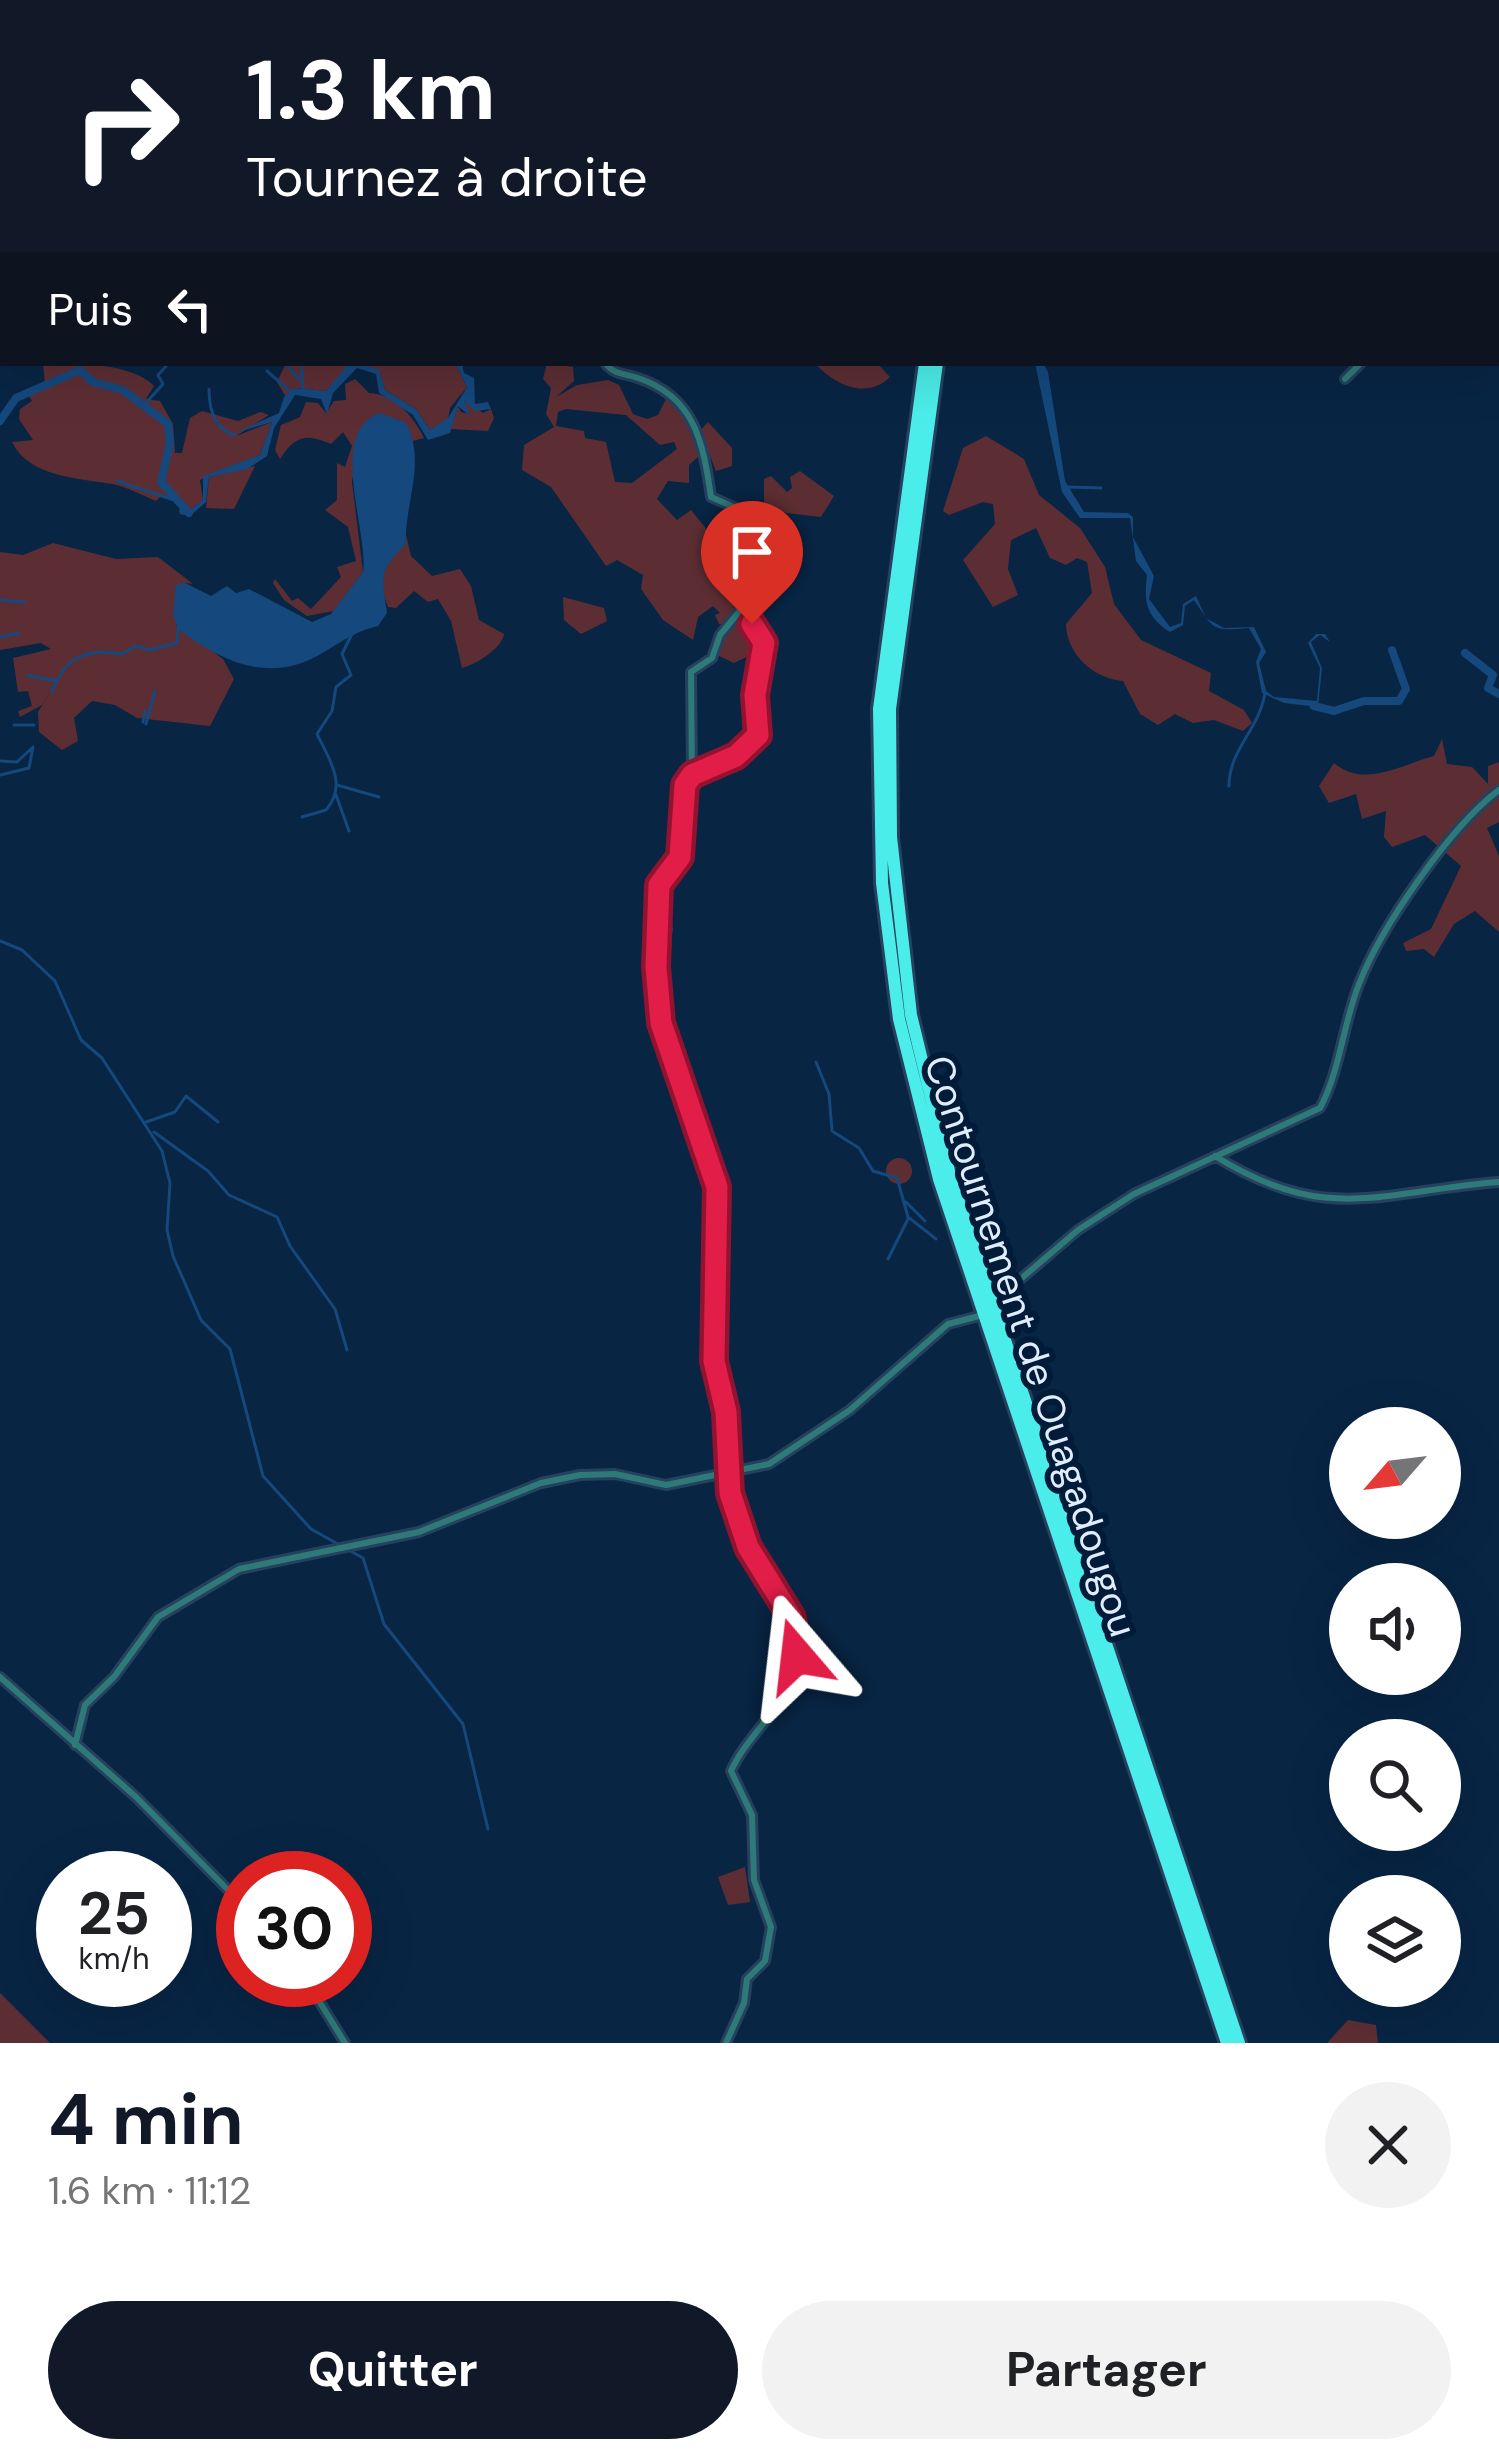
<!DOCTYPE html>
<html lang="fr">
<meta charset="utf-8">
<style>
:root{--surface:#fff;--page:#f2f2f2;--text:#202124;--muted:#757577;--accent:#111827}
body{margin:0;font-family:"DM Sans",sans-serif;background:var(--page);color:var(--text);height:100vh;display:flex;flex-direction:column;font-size:45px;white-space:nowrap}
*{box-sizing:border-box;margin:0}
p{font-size:39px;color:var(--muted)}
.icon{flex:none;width:66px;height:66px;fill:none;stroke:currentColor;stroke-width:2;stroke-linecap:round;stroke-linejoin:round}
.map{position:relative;height:2043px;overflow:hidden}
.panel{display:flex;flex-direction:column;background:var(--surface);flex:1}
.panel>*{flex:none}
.top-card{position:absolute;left:0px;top:0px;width:1500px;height:366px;box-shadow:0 12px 48px #0002;background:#111827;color:#fff;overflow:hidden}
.needle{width:78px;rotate:242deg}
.buttons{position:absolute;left:1329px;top:1407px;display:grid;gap:24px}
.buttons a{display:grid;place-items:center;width:132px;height:132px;border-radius:50%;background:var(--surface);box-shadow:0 12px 48px #0002;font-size:60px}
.speed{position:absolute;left:36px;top:1851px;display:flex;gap:24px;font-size:60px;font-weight:700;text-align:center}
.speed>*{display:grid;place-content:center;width:156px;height:156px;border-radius:50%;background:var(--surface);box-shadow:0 12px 48px #0002;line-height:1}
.speed small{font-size:30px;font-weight:400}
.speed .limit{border:18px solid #d22;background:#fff;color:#111}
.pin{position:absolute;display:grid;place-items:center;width:102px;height:102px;color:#fff;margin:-123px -51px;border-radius:50% 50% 50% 0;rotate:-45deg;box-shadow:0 0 12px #0007}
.pin .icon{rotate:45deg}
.me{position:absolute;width:132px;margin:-66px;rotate:343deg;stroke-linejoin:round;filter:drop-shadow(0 0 9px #0008)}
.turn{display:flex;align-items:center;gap:42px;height:252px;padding:0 48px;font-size:54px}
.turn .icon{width:156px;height:156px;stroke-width:2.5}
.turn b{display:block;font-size:84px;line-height:102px}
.then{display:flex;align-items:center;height:114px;padding:0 48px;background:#0003;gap:24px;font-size:45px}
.round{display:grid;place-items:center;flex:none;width:126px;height:126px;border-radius:63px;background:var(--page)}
.summary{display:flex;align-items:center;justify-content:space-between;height:204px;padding:0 48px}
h1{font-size:72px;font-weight:700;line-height:90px;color:var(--accent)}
.cta{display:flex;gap:24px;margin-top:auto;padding:24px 48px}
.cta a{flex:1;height:138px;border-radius:72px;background:var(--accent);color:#fff;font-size:48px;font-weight:700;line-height:138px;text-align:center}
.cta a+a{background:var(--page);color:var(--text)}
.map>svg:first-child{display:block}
.green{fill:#5c2e34;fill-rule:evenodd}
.water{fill:#15487d}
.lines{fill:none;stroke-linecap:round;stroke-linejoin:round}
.stream{stroke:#15487d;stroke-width:3}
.river{stroke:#15487d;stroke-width:8}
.minor-casing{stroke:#26415e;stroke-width:12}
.highway-casing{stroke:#26415e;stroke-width:18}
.minor{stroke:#2e7a78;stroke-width:6}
.highway{stroke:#4bedea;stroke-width:12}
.route-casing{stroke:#92132f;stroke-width:30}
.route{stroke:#e11d48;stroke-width:21}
.labels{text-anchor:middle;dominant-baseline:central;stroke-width:12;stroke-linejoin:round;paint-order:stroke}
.street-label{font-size:39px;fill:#dfedfd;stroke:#011b39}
</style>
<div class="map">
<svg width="1499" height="2043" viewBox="0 0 1499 2043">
<rect width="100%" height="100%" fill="#082544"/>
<path class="green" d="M43 363C74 363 133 363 154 386L146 399 160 401 173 424 175 453H182L190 418 202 411 238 421 260 412 269 415 236 436 272 422 260 455 200 480 203 500 190 510 162 495 156 501C142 495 127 487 112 484 79 478 30 478 12 442L33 440 19 419 20 409 32 401 26 391 45 385Z
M286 363H351L326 391 295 388 286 397 277 382Z
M358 363H455L467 387 450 408 448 419 430 430 416 409 385 390 380 373Z
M547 363 573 367 574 381 556 397 577 385 608 380 619 385 633 414 647 419 658 415 667 397 686 412 699 456 689 465V483L668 481 657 499 677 520 691 510 713 537 719 520 729 516V532L737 534 733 551 746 552C751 574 751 586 740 605L761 641 755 653 734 663 713 653 726 624H719L715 615 720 613 713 606 698 617 693 640 663 620 641 589 643 575 617 560 606 566 551 487 522 470 524 445 554 427 546 414 551 388 543 379ZM566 409 626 415 660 445 674 442 677 449 632 483 615 482 606 442 585 438 584 431 556 426 558 412Z
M815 363H877L890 377C867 400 834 385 815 363Z
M355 379 369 393C395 394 414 417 424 438L356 456 352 482 363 572 334 611 307 616 284 600 273 583 275 579 292 601 298 598 311 609 341 577 337 567 356 561 348 527 325 510 337 500V463L345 467 352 446 343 432 331 444C307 434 296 434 280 459L275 450 281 425 300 417 306 402 318 403 326 413 334 401 346 400 345 384Z
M465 399 483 413 491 409 494 418 488 431 451 429 458 406 461 412 470 414 463 409Z
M708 422 732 448V466L716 471 700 431Z
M986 436 1024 459 1039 495 1080 528 1105 567 1114 604 1141 640 1211 673 1209 691 1244 710 1252 723 1243 731 1214 720 1193 723 1175 714 1158 725 1140 714 1123 681C1093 678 1067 655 1066 624L1092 593 1087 562 1077 558 1066 565 1050 558 1036 528 1011 540 1008 569 1018 595 993 607 963 560 995 524 993 504 983 502 949 515 943 511 963 448Z
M255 466 234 509 206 508 209 477Z
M800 471 834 496 821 517 786 513 764 502V479L771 476 787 492 792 488 790 477Z
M406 535 411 556 432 576 460 569 471 586 479 620 504 634C502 648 477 664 462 668L451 621 438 599 428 602 414 591 396 608 388 607C377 580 384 561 406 544Z
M53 543 116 559 158 557 193 584 185 583 176 625 223 659 234 679 210 726 137 718 115 705 92 701 74 718 78 741 62 750 39 732 38 712 51 691 42 705 20 717 18 711 32 706 28 691 18 692 13 658 51 649 41 643 0 650V552L23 555Z
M563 597 604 608 607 621 581 634 564 620Z
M1442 739 1447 764 1472 767 1488 784V766L1499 762V822L1487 828 1499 856V932L1475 911 1454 924 1434 957 1424 949 1406 951 1403 943 1431 929 1461 866 1425 835 1392 847 1384 837 1386 811 1362 819 1356 794 1329 803 1319 786 1334 763C1364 789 1403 764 1434 756Z
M886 1171a13 13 0 1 1 26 0a13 13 0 1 1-26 0Z
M745 1867 750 1902 728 1905 718 1877Z
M0 1993 50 2043H0Z
M1348 2020 1376 2025 1378 2043H1327Z"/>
<path class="water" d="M349 363 379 369 385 390 416 409 430 430 448 418 467 387 455 363H462L464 373 474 378 475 404 488 402 491 409 475 411 464 400 470 416 458 406 450 433 428 440 413 415 379 393 376 374 357 368 333 393 327 414 321 399 295 395 274 428 267 456 247 469 209 477 206 502 190 516 180 514 179 509 190 510 203 500V476L260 455 272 422 235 433 279 413 284 397 295 388 326 391Z
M1035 363H1043L1048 372 1065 481 1084 512 1128 513 1133 517V537L1154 576 1149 599 1170 627 1181 623 1183 604 1196 596 1206 618 1224 628 1254 627 1266 652 1259 663 1266 691 1274 697 1317 701 1320 668 1308 643 1316 634H1325L1330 642 1320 635 1311 642 1322 668 1318 707 1284 703 1262 693 1256 662 1261 649 1249 628C1212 631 1215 631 1194 600L1185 606 1183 625 1170 632C1145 616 1144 601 1147 575L1136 561 1130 518H1080L1062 492Z
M380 413 406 423C427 463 404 503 406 544 378 571 382 576 387 613L378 626C353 632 342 642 319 655 267 684 221 661 178 629L173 614 176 585 185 583 211 596 227 586 236 593 249 589 312 622 331 614 363 572C369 533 326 431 380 413Z"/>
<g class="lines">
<path class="stream" d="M732 0H736
M744 0 746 3
M285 363 299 379
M301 363 303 388
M267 371 291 392
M209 389C209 408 214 429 235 435
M147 409 146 403 163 384 158 375 169 363
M117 481 177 501
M1068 487 1101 488
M0 600 25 602
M0 637 19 633
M28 675 55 681
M52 692C65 656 87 648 122 654L136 646 149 650 177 643 178 629
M143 722 145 711
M146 724 155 691
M14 725H34
M0 761 17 762 32 748
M0 775 29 768 33 747
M337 785 379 797
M1229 786C1229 749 1259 730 1265 693
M336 795 349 831
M302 817 326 810C348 785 329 759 317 734L332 711 336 687 351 675 342 654 354 630
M0 941 22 950 55 981 81 1040 102 1058 162 1151 170 1183 167 1230 173 1256 201 1320 230 1349 263 1476 311 1529 363 1558 384 1624 463 1724 488 1829
M816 1062 829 1094 832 1131 859 1148 873 1171 897 1178 908 1217 936 1239
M146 1122 175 1112 186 1096 218 1122
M154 1132 208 1171 229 1195 277 1217 290 1246 335 1309 347 1350
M906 1202 925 1221
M888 1259 908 1219"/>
<path class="river" d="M0 421 16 398 80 370 93 382 123 390 168 424 170 443 161 482 189 513
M1465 653 1493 675 1488 688 1499 694
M1314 706 1334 711 1364 701H1399L1406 689 1392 650"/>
<defs>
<path id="minor" d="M282 0 283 3
M53 3V0
M1497 172 1499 169
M0 291 3 290
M605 363C614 375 624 373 638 378 695 397 703 442 711 497L745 512 748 616 764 643 755 695 758 735C741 754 694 770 688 781 668 815 702 851 660 885L667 930C635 968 686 1102 703 1147 728 1215 713 1289 714 1362 715 1380 725 1398 726 1416 729 1443 725 1471 731 1498 744 1555 798 1596 797 1655 797 1699 749 1730 731 1771L752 1815 754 1880 771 1927 765 1961 747 1979 744 2003 726 2043
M1345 379 1361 363
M692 774 691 672 712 658 720 635 747 602
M655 945 660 911
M1215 1156C1327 1226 1382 1191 1499 1182
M995 1310 1007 1305 1016 1283 1078 1230 1134 1194 1320 1108C1340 1071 1343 1024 1359 984 1381 927 1450 827 1499 790
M0 1677 136 1797 243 1905
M75 1745 85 1705 114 1677 158 1617 239 1569 419 1532 541 1483 580 1475 615 1474 666 1485 769 1464 850 1410 948 1324 983 1315
M306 1980 345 2043"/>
<path id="highway" d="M1029 3 1031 0
M1044 3 1045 0
M925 363 879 709 882 883 899 1019 939 1179 1227 2043
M937 363 890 709 891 837 911 1015 950 1175 1239 2043"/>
</defs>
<use href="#minor" class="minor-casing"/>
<use href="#highway" class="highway-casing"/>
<use href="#minor" class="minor"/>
<use href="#highway" class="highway"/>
</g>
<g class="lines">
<defs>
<path id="route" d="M752 624 764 643 755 695 758 735 736 756 692 775 685 785 680 857 659 885 656 967 661 1023 717 1187 714 1361 726 1412 730 1493 748 1547 792 1618 797 1656"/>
</defs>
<use href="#route" class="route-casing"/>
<use href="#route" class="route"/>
</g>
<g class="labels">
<g class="street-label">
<text transform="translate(1031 1346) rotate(72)">Contournement de Ouagadougou</text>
</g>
</g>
</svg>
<div class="buttons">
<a><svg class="needle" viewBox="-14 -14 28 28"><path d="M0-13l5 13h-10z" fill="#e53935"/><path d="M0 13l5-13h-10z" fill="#757577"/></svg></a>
<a><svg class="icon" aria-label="sound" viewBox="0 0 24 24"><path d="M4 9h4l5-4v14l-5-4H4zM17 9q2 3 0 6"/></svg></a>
<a><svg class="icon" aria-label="search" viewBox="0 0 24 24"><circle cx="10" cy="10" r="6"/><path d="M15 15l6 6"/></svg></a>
<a><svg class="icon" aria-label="layers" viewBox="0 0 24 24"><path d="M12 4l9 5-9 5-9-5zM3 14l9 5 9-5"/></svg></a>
</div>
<div class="speed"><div>25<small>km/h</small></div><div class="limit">30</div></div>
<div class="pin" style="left:752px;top:624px;background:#d93025"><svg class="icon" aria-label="arrive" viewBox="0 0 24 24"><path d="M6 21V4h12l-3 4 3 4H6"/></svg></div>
<svg class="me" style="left:797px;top:1656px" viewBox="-20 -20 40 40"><path d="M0-17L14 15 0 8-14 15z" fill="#e11d48" stroke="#fff" stroke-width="4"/></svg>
<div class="top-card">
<div class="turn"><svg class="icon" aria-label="right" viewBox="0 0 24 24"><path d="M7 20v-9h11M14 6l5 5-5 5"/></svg><div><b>1.3 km</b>Tournez à droite</div></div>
<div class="then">Puis<svg class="icon" aria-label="left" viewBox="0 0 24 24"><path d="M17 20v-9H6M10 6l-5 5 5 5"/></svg></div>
</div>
</div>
<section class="panel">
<div class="summary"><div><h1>4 min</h1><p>1.6 km · 11:12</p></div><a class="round"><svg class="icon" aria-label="close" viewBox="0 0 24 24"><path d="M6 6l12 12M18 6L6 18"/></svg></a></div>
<div class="cta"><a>Quitter</a><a>Partager</a></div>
</section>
